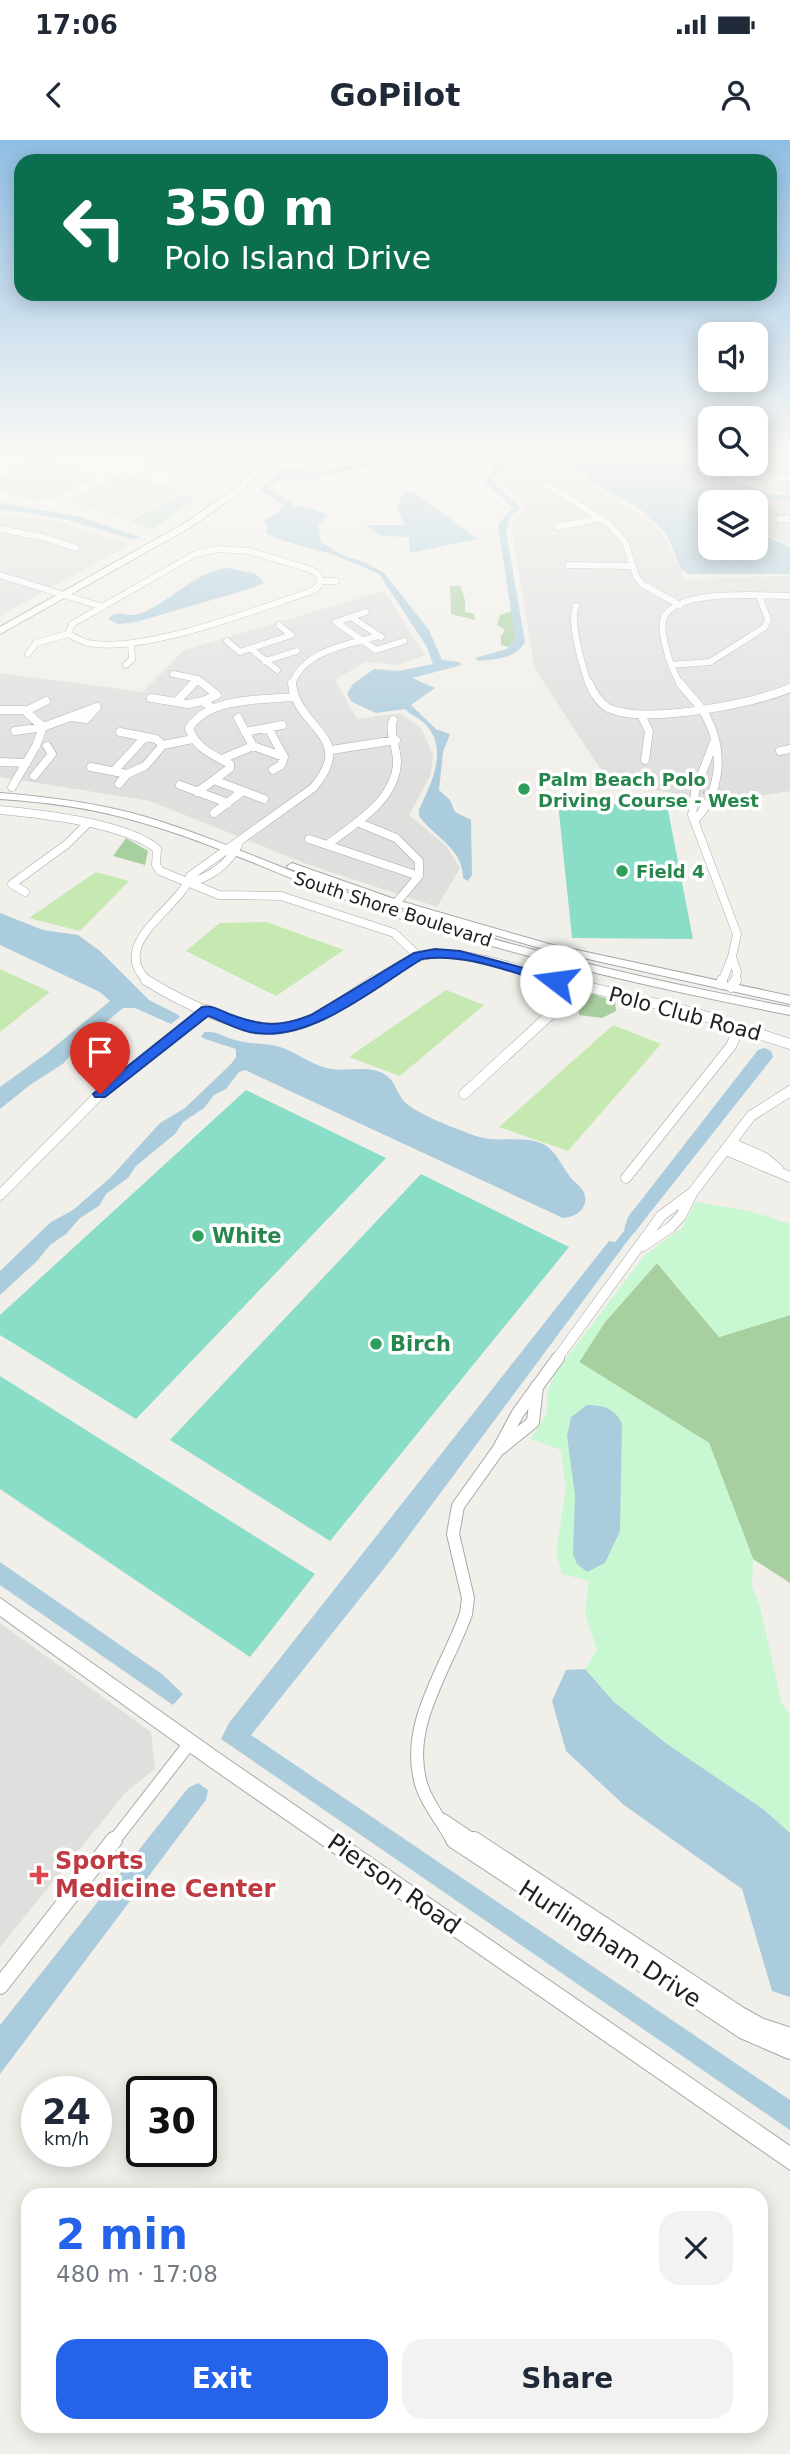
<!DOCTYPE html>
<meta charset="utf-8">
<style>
:root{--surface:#fff;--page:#f2f2f3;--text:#1f2937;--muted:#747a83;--accent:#2563eb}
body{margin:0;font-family:"DejaVu Sans",sans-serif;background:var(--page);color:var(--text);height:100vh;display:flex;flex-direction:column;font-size:26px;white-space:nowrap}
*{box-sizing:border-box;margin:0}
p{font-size:23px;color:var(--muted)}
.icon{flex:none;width:38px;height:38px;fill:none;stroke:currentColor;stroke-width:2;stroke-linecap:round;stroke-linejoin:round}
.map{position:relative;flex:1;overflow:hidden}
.details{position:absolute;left:21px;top:2048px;width:747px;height:245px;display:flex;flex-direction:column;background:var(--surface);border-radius:21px;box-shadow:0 4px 18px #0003}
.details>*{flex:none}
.hud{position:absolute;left:14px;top:14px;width:763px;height:147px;border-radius:21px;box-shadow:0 4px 18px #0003;background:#0b6e4f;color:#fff;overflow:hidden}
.buttons{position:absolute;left:698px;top:182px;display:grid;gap:14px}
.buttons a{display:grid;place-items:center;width:70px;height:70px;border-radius:14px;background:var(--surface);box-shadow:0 4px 18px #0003;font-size:35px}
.speed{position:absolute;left:21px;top:1936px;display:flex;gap:14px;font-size:35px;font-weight:700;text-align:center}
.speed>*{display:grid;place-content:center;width:91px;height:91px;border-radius:50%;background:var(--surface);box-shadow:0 4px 18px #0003;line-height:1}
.speed small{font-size:18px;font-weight:400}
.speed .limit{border:4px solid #111;border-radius:10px;background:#fff;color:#111}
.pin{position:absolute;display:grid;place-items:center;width:60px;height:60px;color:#fff;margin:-72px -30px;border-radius:50% 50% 50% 0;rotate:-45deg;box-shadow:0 0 7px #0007}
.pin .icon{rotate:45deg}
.me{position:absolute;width:77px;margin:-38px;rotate:285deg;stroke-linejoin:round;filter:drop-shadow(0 0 5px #0008)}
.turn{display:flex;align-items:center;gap:24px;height:147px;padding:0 35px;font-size:32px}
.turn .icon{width:91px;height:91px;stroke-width:2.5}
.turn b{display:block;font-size:49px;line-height:60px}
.round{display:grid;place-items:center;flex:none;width:74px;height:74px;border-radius:21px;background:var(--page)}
.summary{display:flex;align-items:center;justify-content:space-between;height:119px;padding:0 35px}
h1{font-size:42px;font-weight:600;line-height:52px;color:var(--accent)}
.cta{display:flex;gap:14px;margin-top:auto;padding:14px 35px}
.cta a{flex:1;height:80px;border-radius:21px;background:var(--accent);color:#fff;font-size:28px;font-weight:600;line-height:80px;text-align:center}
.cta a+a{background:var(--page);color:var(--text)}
.status{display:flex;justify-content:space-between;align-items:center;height:49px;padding:0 35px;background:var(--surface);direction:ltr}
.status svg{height:19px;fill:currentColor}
header{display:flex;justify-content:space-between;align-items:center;height:91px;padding:0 35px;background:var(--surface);font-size:32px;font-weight:600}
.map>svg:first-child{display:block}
.residential{fill:#dfdfde}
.education{fill:#fbfee5}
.grass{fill:#c6e9b1}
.forest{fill:#a8cf9f}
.wetland{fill:#c6dfd6}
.park{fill:#c8f8d1}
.pitch{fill:#8addc6}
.parking{fill:#e1e1e1}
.water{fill:#abccdd}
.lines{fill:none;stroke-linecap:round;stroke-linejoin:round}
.canal-far1{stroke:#abccdd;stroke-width:5}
.canal{stroke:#abccdd;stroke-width:9}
.minor-tunnel{stroke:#c7c6c1;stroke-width:8;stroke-dasharray:8 3.5;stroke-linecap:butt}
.minor-far4-casing{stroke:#a8a8a8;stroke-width:7}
.minor-far3-casing{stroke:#a8a8a8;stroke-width:9}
.minor-far2-casing{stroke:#a8a8a8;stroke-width:11}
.minor-far1-casing{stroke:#a8a8a8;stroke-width:14}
.minor-casing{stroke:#a8a8a8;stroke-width:18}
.tertiary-casing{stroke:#a8a8a8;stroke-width:2}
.minor-far4{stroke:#fff;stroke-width:6}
.minor-far3{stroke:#fff;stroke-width:8}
.minor-far2{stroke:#fff;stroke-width:10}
.minor-far1{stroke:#fff;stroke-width:12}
.minor{stroke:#fff;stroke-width:16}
.tertiary{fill:#fff;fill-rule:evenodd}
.route{fill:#2563eb;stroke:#184099;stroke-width:2}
.leisure-dot{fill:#2e9e5b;stroke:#fff;stroke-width:2.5}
.health-dot{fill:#e0444e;stroke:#fff;stroke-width:2.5}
.labels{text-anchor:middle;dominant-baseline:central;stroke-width:7;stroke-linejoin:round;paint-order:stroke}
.far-leisure-label{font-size:18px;font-weight:bold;fill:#27864d;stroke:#fff;text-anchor:start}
.far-street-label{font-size:18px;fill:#212121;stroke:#fff}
.street-label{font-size:21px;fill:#212121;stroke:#fff}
.leisure-label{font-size:21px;font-weight:bold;fill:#27864d;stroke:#fff;text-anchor:start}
.near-health-label{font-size:24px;font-weight:bold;fill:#be3a42;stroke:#fff;text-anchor:start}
.near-street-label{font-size:24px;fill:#212121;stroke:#fff}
</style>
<div class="status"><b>17:06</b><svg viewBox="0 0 49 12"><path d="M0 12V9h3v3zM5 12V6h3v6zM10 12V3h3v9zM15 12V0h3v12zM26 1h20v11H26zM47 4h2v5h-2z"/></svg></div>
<header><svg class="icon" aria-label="back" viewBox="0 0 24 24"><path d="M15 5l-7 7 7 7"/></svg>GoPilot<svg class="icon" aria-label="person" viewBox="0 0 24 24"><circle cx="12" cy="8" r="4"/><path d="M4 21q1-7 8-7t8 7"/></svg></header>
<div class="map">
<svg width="790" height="2314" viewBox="0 0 790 2314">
<rect width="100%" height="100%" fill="#f1efe9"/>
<path class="residential" d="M288 310H379L375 319 328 328 279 323Z
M521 310H628L610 318H561L528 314Z
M747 325 790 326V353L765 350 736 337Z
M518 327 577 328 582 333V338L649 381 662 393 686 440 790 436V651L726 662 609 642 535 529 512 392 513 380 526 367 502 340 505 334Z
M765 360 790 362V404L756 391V363Z
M0 374 56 381 130 404 0 476Z
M384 451 425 515 397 525 365 522 335 540 357 579 401 573 421 588 433 614 431 634 409 675 447 707 460 728 437 767 307 724 150 661 0 637V533L143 552 184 510Z
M0 1483 151 1592 155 1629 126 1652 0 1807Z"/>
<path class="education" d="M0 310H235L190 336 176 348 124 332 55 366 0 357Z"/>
<path class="grass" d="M96 732 129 741 80 791 29 778Z
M266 782 344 810 276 856 186 811 220 783Z
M0 829 50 852 0 892Z
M446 850 484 865 400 936 349 917Z
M613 885 661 904 568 1011 499 987Z"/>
<path class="forest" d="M450 446H460L465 460V472L474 474 475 480 451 474Z
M512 471 515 498 509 507 501 505V496L505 490 497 485 500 475Z
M126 698 148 711 145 725 113 716Z
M592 854 615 861 616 871 602 878 579 875V863Z
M657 1123 719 1197 790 1175V1443L753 1419 709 1303 579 1222 605 1182Z"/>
<path class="wetland" d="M182 354 197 358 152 390 131 381Z"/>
<path class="park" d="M696 1062 749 1071 790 1084V1175L719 1197 657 1123 605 1182 579 1222 709 1303 753 1419 752 1447 760 1467 782 1564 790 1575V1693L763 1669 667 1604 614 1562 585 1529 597 1510 585 1474 589 1441 562 1434 556 1413 566 1348 561 1310 531 1299 547 1273V1254L555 1233 646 1114 682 1088Z"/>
<path class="pitch" d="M558 663 667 665 693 799 572 798Z
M246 950 386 1018 136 1279 0 1195V1175Z
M421 1034 569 1107 330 1401 170 1300Z
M0 1236 315 1434 250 1517 0 1349Z"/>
<path class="parking" d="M150 310H197L219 316 183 336 145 325 147 320 141 315Z
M37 320 57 324 97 336 55 358 35 362 0 351V338Z
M123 334 180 351 126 379 68 361Z"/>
<path class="water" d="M476 310H483L505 320 597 322 622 317 634 310H710V324H743L733 330 731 337 735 341 766 353 790 356V361C764 357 737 362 710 362V408H756V392L790 407V434H688L681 429 667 395 640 369 592 343 582 329C559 323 502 315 492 341L521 368 509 379 506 391 525 502C515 519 497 519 479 521L475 518 507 509 515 498 498 385 513 367 484 342 496 321Z
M286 328 329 332C312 345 298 334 279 340 274 342 269 347 265 350L260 349Z
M404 352H414L477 399 410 413 409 397 381 396 366 385H405L397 367Z
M0 363 77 376 141 397 134 400 64 379 0 369Z
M283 366 306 367 328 375 318 385 321 402 342 415 364 422 384 433 429 490 442 520 459 522 462 525 412 538 435 548 411 565 436 589 450 594 443 612 439 650 450 660 455 672 471 680 472 735 468 741 463 738C463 708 435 698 419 676V670C430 645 449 612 427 586 421 578 411 576 405 569L376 573 352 562 347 554 353 544 374 529 399 531 433 524 427 507 379 434 335 415 281 400 266 393 268 388 264 380 279 372Z
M229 428 256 434 264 443 249 449 136 482 118 484 108 479C117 468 127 478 139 474 170 463 196 430 229 428Z
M0 773 43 790 78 795 100 811 149 860 177 874 180 877 171 884 135 868H123L80 904 64 923 30 945 0 969V947L47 913 110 861 100 852 0 805Z
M204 892C215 890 224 897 235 900 248 904 263 903 277 906 294 911 309 923 326 928 345 933 366 924 384 934 396 940 396 954 406 963 417 974 457 989 473 995 495 1004 520 995 541 1003 558 1010 563 1032 576 1043 594 1057 584 1077 563 1078L245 930 239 932 226 949 214 955 204 968 183 982 175 994 136 1026 128 1038 106 1054 99 1066 80 1078 66 1094 50 1105 37 1121 0 1155V1131L51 1082 73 1070 110 1038 160 983 185 968 231 924 236 917V909L205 899 201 897Z
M765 908 771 911 773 917 634 1093 624 1089 628 1077 758 910Z
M609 1101 620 1103 623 1107 393 1417 251 1595 790 1960V1990L221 1599 229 1583Z
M587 1265C603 1265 615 1268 622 1284L620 1391 605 1423 587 1432 577 1424 573 1415 575 1355 567 1296 571 1277Z
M0 1422 162 1534 183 1554 173 1565 0 1445Z
M585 1529 614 1562 667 1604 763 1669 790 1693V1857L772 1851 742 1749 624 1665 566 1611 552 1561 566 1530Z
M198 1643 208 1650 206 1660 0 1934V1885L188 1648Z"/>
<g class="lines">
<path class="canal-far1" d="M329 332 377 322 386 310
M265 350 291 366"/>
<path class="canal" d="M613 1112 636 1083"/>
<path class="minor-tunnel" d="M706 655 707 652"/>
<defs>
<path id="minor-far4" d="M776 337 790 339
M544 343 608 383 625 402 636 436 642 444 680 465
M779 379H790
M557 387 602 378
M0 389 42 397 76 408
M218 409 249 411 309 429 317 433 321 441 317 448 309 452C254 470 143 514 88 503 81 501 74 497 68 494L72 484 195 414Z
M568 425 633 426
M0 435 103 467
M321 441H336
M576 466C569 481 583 529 589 545
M366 472 336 482 376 510 404 501
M351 477 381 497
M227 501 240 512 291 495 279 485
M251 509 277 530
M28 514 36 503 68 494
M265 521 297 511
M126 525 132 519 131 504
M671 525 710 522 765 487 768 479 759 456
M173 534 198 539 205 545
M193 545 198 539
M292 545C302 511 349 504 379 496
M681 545C673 533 668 518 665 504 663 496 661 485 664 477 679 448 762 456 790 456"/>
<path id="minor-far3" d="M202 543 217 555 203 561 212 568
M589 543C593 552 599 563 608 568 644 585 754 564 790 548
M680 543C689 555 701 565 707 578 724 611 721 650 697 678
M151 558 188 564 203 561
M176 562 194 543
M0 570H24L43 587 36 606 12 647
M26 571 46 561
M641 575 649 591 645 620
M238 578 253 606 284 617
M268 588 284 617 281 625 273 630
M15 591 43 587 97 567 86 579 71 577
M120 592 156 599 163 605 193 599
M245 592 282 585
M331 610 396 600
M780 611 790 609
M222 619 253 606
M0 622 26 623
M91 627 127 634 119 644
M114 631 145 597
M127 634 145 626 163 605
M34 636 52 614 47 606
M214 640 230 628V624C213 615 195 608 189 588 210 557 260 560 294 557
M180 645 228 663
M696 649 714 602
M197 652 214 640 264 659
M695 652 692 675 737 794 732 817 722 842
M0 670C41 674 126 683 157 709L156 725 160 731 219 755 281 756 394 793 418 816
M214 673 243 651
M357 682 396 698 419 721V736L396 763
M309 699 419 736
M327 705C354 684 395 661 397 623 398 610 388 592 393 580
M189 743C210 737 228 725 238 705
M25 752 12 744 67 704 87 684
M732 817 737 832 735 842
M149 842C105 804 182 767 190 736L313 648C358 596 296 589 292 543
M373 842C389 831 407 819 427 815 460 808 531 833 566 842"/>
<path id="minor-far2" d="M146 840C183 863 253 899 297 885 325 876 350 856 375 840
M559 840 698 874 790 904
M721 844 722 840
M731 847 736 840
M464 954 565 861 576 846
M731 1003 765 1018 778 1029
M726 1010 790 1037
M626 1038 731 906 740 886
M0 1055 100 954 207 870
M643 1106 671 1087 681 1076 693 1052 751 976 790 951
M556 1220 661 1076 693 1052"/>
<path id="minor-far1" d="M501 1308 533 1282 537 1246
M443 1680 476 1702
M113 1702 190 1603
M457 1702 451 1698C442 1681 428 1665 422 1647 402 1587 447 1528 466 1474L468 1458 453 1394 458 1366 498 1310 518 1273 558 1218"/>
<path id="minor" d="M454 1700 744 1891 790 1911
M474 1700 740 1875 760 1886 790 1896
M0 1846 114 1700"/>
<path id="tertiary" d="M271 310H278L242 351 191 387 0 494V487L185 383 236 347Z
M0 653C49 657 99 663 146 677 226 701 301 738 379 764 514 809 651 841 790 867V875C648 847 506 815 369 768 291 741 216 703 136 681 92 668 46 662 0 659Z
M292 723 400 761 549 804 790 856V864L543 809 392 765 288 728 287 726Z
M0 1458 222 1615 790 2006V2030L210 1627 0 1476Z"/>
</defs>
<use href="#minor-far4" class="minor-far4-casing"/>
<use href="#minor-far3" class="minor-far3-casing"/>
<use href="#minor-far2" class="minor-far2-casing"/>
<use href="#minor-far1" class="minor-far1-casing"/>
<use href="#minor" class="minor-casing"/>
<use href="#tertiary" class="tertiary-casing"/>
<use href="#minor-far4" class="minor-far4"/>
<use href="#minor-far3" class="minor-far3"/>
<use href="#minor-far2" class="minor-far2"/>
<use href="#minor-far1" class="minor-far1"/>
<use href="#minor" class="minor"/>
<use href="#tertiary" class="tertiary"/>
</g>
<linearGradient id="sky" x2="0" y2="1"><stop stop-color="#8fbee4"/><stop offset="0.49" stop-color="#f9f8f5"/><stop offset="1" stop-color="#f9f8f5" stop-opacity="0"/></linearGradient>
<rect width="790" height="634" fill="url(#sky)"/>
<path class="route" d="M435 809 460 811 561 838 562 841 556 845C514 834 466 812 422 819 374 848 313 901 255 893 239 891 223 881 208 876L105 957H95L93 954 202 867C212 865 220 870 229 874 261 886 279 888 311 875L414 813Z"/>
<g class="leisure-dot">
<circle cx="524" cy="649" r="7"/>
<circle cx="622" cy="731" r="7"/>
<circle cx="198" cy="1096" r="7"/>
<circle cx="376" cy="1204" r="7"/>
</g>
<path class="health-dot" d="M35.5 1724.5h7v7h7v7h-7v7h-7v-7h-7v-7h7z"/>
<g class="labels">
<g class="far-leisure-label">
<text x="538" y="639">Palm Beach Polo<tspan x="538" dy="21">Driving Course - West</tspan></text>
<text x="636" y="731">Field 4</text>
</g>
<g class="far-street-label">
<text transform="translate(393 769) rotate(18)">South Shore Boulevard</text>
</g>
<g class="street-label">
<text transform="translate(685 874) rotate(15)">Polo Club Road</text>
</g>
<g class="leisure-label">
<text x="212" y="1096">White</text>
<text x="390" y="1204">Birch</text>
</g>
<g class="near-health-label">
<text x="55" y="1721">Sports<tspan x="55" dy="28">Medicine Center</tspan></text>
</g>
<g class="near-street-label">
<text transform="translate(394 1744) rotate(35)">Pierson Road</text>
<text transform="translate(610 1804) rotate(33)">Hurlingham Drive</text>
</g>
</g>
</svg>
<div class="buttons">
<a><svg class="icon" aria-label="sound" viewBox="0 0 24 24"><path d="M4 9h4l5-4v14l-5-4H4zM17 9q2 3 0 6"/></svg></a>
<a><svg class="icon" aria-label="search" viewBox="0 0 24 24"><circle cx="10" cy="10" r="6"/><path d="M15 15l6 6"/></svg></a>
<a><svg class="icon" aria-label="layers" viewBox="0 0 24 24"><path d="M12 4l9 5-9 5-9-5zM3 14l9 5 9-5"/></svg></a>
</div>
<div class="speed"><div>24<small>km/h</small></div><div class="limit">30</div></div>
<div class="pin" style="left:100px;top:954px;background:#d93025"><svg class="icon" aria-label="arrive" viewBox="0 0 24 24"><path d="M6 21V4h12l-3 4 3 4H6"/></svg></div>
<svg class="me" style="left:556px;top:841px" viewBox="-20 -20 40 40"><circle r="19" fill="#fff"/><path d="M0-13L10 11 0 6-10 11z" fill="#2563eb"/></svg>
<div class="hud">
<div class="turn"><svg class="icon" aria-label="left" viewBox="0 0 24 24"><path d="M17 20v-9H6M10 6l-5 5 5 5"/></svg><div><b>350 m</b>Polo Island Drive</div></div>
</div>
<section class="details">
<div class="summary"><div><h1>2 min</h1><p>480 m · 17:08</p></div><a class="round"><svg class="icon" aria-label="close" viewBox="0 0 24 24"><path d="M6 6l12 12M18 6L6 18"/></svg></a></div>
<div class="cta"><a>Exit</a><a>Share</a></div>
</section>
</div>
